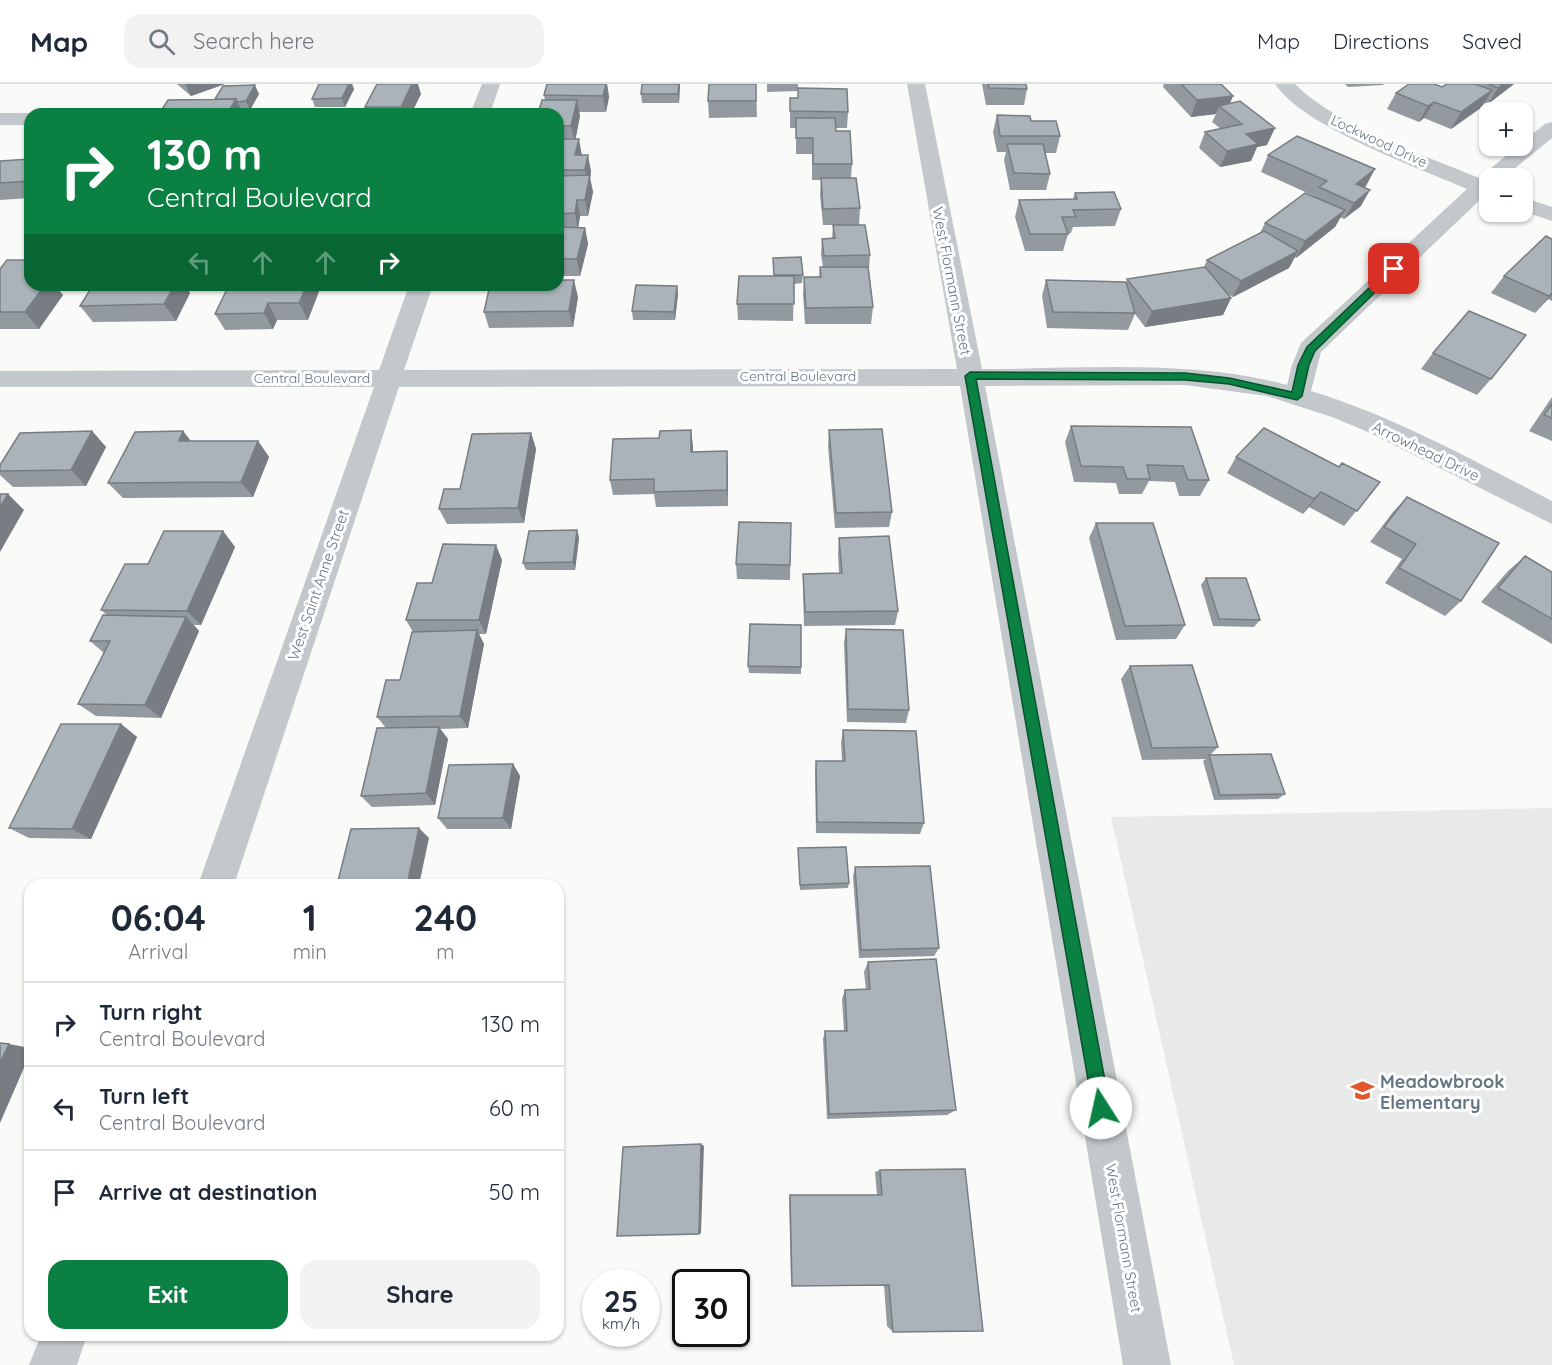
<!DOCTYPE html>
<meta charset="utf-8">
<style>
:root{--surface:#fff;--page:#f2f2f3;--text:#1f2937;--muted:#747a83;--line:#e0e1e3;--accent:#0b8043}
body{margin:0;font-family:Quicksand,sans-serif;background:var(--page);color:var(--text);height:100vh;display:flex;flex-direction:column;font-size:22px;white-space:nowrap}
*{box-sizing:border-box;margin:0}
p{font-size:20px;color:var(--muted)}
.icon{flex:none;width:33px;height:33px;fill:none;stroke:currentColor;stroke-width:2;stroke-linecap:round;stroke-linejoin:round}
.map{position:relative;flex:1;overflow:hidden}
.details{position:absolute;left:24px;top:795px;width:540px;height:462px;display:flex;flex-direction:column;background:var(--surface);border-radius:18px;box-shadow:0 2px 4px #0004}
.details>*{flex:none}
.banner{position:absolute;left:24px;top:24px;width:540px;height:183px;border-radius:18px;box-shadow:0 2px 4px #0004;background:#0b8043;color:#fff;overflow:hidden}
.buttons{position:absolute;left:1479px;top:18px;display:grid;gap:12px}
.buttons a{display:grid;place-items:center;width:54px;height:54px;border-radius:12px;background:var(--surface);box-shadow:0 2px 4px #0004;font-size:30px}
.speed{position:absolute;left:582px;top:1185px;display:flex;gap:12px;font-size:30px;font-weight:700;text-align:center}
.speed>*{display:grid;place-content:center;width:78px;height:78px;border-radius:50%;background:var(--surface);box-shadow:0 2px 4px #0004;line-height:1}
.speed small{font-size:15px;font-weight:400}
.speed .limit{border:3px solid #111;border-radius:9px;background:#fff;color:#111}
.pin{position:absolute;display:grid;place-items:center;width:51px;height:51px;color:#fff;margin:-26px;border-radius:12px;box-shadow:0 3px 9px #0006}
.me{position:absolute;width:66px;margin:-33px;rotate:350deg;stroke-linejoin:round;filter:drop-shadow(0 0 4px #0008)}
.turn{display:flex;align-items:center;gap:21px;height:126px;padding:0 24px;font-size:27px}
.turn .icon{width:78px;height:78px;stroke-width:2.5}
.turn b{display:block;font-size:42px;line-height:51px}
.lanes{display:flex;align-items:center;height:57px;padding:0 24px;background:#0003;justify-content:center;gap:30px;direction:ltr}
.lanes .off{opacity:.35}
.eta{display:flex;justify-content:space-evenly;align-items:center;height:102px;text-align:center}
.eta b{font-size:36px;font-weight:700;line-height:42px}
.cta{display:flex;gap:12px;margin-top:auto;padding:12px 24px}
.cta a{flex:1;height:69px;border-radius:18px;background:var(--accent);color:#fff;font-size:24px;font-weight:700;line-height:69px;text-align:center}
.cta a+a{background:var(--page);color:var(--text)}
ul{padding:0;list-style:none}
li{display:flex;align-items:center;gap:18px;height:84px;padding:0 24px;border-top:2px solid var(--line)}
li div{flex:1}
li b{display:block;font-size:22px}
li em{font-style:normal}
header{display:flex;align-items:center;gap:36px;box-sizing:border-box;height:84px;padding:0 30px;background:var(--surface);border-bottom:2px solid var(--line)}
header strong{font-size:28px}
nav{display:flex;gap:33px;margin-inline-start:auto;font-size:21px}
.search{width:420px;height:54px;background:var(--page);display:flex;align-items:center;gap:15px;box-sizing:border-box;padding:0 21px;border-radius:18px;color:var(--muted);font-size:22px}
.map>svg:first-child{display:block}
.built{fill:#e8e9e9}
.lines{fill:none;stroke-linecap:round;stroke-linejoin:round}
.minor{fill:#c3c8cc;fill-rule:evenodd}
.wall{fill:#929a9f}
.shaded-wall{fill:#777d82}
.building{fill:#aab3b9;stroke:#777d82;stroke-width:1.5}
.route{fill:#0b8043;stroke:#07532c;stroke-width:1.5}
.labels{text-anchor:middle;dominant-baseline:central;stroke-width:6;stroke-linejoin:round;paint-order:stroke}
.far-street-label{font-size:14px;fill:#657683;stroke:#fff}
.street-label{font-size:15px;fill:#657683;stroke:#fff}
.near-poi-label{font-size:18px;font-weight:bold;fill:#657683;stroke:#fff;text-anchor:start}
</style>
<header>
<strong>Map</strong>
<div class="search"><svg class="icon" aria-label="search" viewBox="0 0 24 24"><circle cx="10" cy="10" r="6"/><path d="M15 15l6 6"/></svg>Search here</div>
<nav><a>Map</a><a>Directions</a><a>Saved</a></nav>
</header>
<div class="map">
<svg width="1552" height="1281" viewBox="0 0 1552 1281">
<rect width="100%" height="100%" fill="#fafaf8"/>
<path class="built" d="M1552 724V1281H1234L1111 733Z"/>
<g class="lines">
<path class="minor" d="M482 0H500L490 30H470Z
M907 0H925L982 285C1081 285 1191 275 1287 301L1292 281 1301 259 1467 105C1417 83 1305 44 1275 0H1295C1338 43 1422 70 1479 94L1518 62H1522V58L1545 40 1552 38V54L1503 94H1490V113L1484 112 1321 268 1311 307C1396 333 1474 377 1552 417V440L1368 348 1332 333 1267 312 1185 301 985 302 1171 1281H1123L960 302 399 303 234 801H198L374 303H0V287L379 286 409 201H433L404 286 957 285Z
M0 29H30L33 30H30V41H0Z
M1522 113 1552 123V137L1522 127Z
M41 1251H87L77 1281H29Z"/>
</g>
<path class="wall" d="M177 0H225L191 12Z
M319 0H352L354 5 345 23H315L312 15Z
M547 0H607L609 13 606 28H579L580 32 575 55 582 71 591 87 590 94 593 108 588 132H580L578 143 585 144 588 160 580 192H558V30L545 16 544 11Z
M680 0 679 19H642L641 10Z
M756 0 757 33 709 34 708 17Z
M767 0H798V7L767 8Z
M982 0H1026L1027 5 1024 21H986Z
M1164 0H1221L1233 12 1230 19 1267 61 1257 63 1251 77 1220 83 1199 64 1205 48 1221 45 1212 38 1216 30 1191 33 1163 3Z
M1345 0H1384L1383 1 1348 3Z
M1447 0H1514L1488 20 1484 19 1482 23 1451 45 1424 34 1419 38 1387 25 1396 9 1442 3Z
M259 10 250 26H241L215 15Z
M421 10 411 30H368L365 23Z
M790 14 848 28 847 44H835L836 47 852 80 851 94 860 124 859 141 870 171 869 185 873 223 871 240H805L803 210 804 193H819L820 183H823L821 171 822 155H832L833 141H823L820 111 821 96H812V70H796V44H790Z
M997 31 1031 37 1060 52 1056 69H1045L1050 90 1046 106H1010L1004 76 1006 68H997L993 48Z
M1268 71 1366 102 1364 103 1361 122 1344 135 1340 133 1335 143 1296 174 1295 173 1289 184 1233 213 1228 210 1231 214 1223 231 1145 243 1135 230 1128 246 1047 244 1042 212 1046 196 1126 199 1127 195 1204 183 1207 176 1260 149 1265 139 1314 112 1261 88Z
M30 75V114L0 116V77Z
M1075 109 1121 125 1115 142 1073 143 1071 149 1068 150 1063 167H1025L1015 133 1019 116 1073 115Z
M1552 155V217L1548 215 1535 229 1491 209 1504 192Z
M773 174 803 191 802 199 794 200 793 237 738 236 737 220 774 192Z
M0 185 63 211 39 245H0Z
M93 201H185L190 209 176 237 93 238 80 222Z
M229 201H321V202L308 236H277L273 245 225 246 215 230Z
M677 202 678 210 675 236H633L632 227Z
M578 213 573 243 489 244 484 228Z
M1433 269 1491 295 1477 311 1421 285Z
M1552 313V357L1529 347Z
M1071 342 1191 343 1209 396 1200 412H1179L1175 398 1149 397 1142 410H1119L1116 399 1074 398 1065 358Z
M829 346 892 428 889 443 835 444 828 362Z
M92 347 106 363 86 402 13 403 0 391V381Z
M183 347 191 357H258L269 373 253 413 123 414 108 399Z
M531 349 536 365 524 439 447 440 439 425 460 405Z
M693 362V368L727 367 728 422 656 423 654 410 613 411 610 396Z
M1236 373 1339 383 1380 398 1344 442 1309 423 1303 430 1227 389Z
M1407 413 1461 517 1445 532 1385 499 1402 475 1370 458 1393 428Z
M791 439 790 496 737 495 736 480Z
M1096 439 1185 541 1176 555 1116 556 1089 454Z
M577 446 579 454 575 486H526L523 479Z
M223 447 235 463 201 541H194L199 547 161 634 96 632 78 620 104 569 90 557 107 531 101 526 148 480Z
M839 454 898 527 895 541 804 542 803 504V490L839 489 838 469Z
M1525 472 1552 488V560L1481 518 1508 487Z
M502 476 486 550H479L484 560 468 644 440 645 448 655 435 721 372 723 361 712 386 644 377 633 400 596 413 548 406 536 432 499Z
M1206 494 1260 536 1254 543 1213 542 1201 501Z
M801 541V590L749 589 748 582Z
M846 545 909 626 906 639 847 638 844 559Z
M1130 582 1218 663 1210 671 1285 710 1278 715 1214 716 1203 677 1206 675 1142 676 1121 595Z
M121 640 137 653 91 755 29 754 9 744Z
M843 646 924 739 920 750 816 749 815 689 816 677H842L841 658Z
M513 680 520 692 511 745H447L438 734Z
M798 764 849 799 848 804 800 806Z
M855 783 939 864 934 872 859 874 853 793Z
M868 878 956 1026 947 1031 827 1035 823 955 825 947H844L842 915 845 906 866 905 864 888Z
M880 1086 893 1248 887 1242 884 1201 792 1202 791 1198 789 1112 790 1111H877L875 1088Z"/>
<path class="shaded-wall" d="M185 0H225L191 12Z
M349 0H352L354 5 345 23 342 14Z
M412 0H418L421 10 411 30H404L401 23Z
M606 0H607L609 13 606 28 603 12Z
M679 0H680L679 19 678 10Z
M1503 0H1514L1488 20 1498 4Z
M255 1 259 10 250 26 246 17Z
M1492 6 1482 23 1451 45 1461 28Z
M1233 12 1226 28 1219 22 1216 30 1191 33 1197 16Z
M236 15 243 30H227Z
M577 16 580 32 575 58 571 42Z
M1434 18 1424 34 1419 38 1428 22Z
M1275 44 1267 61 1257 63 1251 77 1220 83 1227 67 1246 50Z
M579 55 582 72 578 87 575 71Z
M588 71 591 87 590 94 593 108 588 132 585 116 588 101 585 86Z
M1375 85 1366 102 1347 116 1356 100Z
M1370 106 1361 122 1344 135 1354 119Z
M577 116 580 132 578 146 575 129Z
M1345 126 1335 143 1296 174 1305 157Z
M585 144 588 160 580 192 577 175Z
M1298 167 1289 184 1233 213 1241 197Z
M574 196 578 213 573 243 569 227Z
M37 201H55L63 211 39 245 25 228Z
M175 201H185L190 209 176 237 164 220Z
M307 201H321V202L308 236 299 219Z
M677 202 678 210 675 236 674 228Z
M1552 209V211L1548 215 1535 229Z
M1231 214 1223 231 1145 243 1152 227Z
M268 219 277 236 273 245 264 229Z
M691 346 693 362 692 384 691 368Z
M92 347 106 363 86 402 71 386Z
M183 347 195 363 179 357Z
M531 349 536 365 524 439 518 424Z
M258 357 269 373 253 413 241 398Z
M727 367 728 383V422L727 406Z
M1321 408 1309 423 1303 430 1314 415Z
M8 410 24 426 0 468V423Z
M577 446 579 454 575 486 573 478Z
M223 447 235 463 201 541 187 527Z
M496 461 502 476 486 550 479 536Z
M186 533 199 547 161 634 145 621Z
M477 546 484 560 468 644 460 632Z
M121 640 137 653 91 755 72 745Z
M439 643 448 655 435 721 426 709Z
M513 680 520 692 511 745 503 734Z
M419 744 429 754 419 801H407Z
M9 960 30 964V970L0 1039V979Z
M701 1060 704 1062 701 1149 699 1150Z"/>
<path class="building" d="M319 0H349L342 14 312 15Z
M377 0H412L401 23H365Z
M547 0H606L603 12 544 11Z
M642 0H679L678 10H641Z
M709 0H756V17H708Z
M988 0H1026L1027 5 989 4Z
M1181 0H1221L1233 12 1197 16Z
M1409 0H1434L1442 3 1447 0H1475L1492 6 1461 28 1434 18 1428 22 1396 9Z
M1488 0H1503L1498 4Z
M255 1 246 17 237 18 236 15H215L223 2Z
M798 4 847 5 848 28 790 27V14H798Z
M236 15 227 30H159L168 16Z
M542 16H577L571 42H558V30H538Z
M1240 17 1275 44 1246 50 1258 60 1227 67 1205 48 1242 40 1219 22Z
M997 31 1030 32 1031 37H1056L1060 52H1000Z
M796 34H835L836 47H850L852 80H813V54H796Z
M1297 52 1375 85 1356 100 1370 106 1354 119 1319 103 1327 97 1268 71Z
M558 55H579L575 71H588L585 86H558Z
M1007 60H1043L1050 90 1014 89Z
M30 75V97L0 99V77Z
M590 91 585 116H577L575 129 558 130V92Z
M821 94H856L860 124 823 125Z
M1114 108 1121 125 1073 126 1076 133H1062L1068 150H1030L1019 116 1077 115 1075 109Z
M1305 109 1345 126 1305 157 1265 139Z
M833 141H865L870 171 824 172 822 155 835 154Z
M558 143 585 144 577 175H558Z
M1264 147 1298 167 1241 197 1207 176Z
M1546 152 1552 155V209L1549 212 1504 192Z
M801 173 803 191H774L773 174Z
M7 176H30V201H45L25 228H0V185Z
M820 183H868L873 223 806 224 804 193H821Z
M1205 183 1231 214 1152 227 1127 195Z
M739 192H794V220H737Z
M558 196H574L569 227 484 228 490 201H558Z
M1046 196 1126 198 1135 229 1053 228Z
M93 201H175L164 220 80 222Z
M229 201H307L299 219H268L264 229 215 230Z
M636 201 677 202 674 228 632 227Z
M1469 227 1526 251 1491 295 1433 269Z
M1552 320V334L1544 331Z
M1071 342 1191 343 1209 396H1188L1183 382 1147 381 1150 395H1127L1123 383 1081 382Z
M1264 344 1339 383 1342 379 1380 398 1357 427 1321 408 1314 415 1236 373Z
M882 345 892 428 836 429 829 346Z
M691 346V368L727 367V406L654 408V395L610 396 613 355 659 354 660 347Z
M92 347 71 386 0 387V381L20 349Z
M183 347 179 357H258L241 398 108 399 135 348Z
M531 349 518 424 439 425 444 405H460L472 350Z
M0 410H8L0 423Z
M1407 413 1499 459 1461 517 1399 484 1416 460 1384 443Z
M739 438 791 439 790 481 736 480Z
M1096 439H1153L1185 541 1125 542Z
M577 446 573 478 523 479 529 447Z
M164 447H223L187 527 101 526 125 480H148Z
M889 452 898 527 805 528 803 490 842 489 839 454Z
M443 460 496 461 479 536H406L417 499H432Z
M1525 472 1552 488V535L1498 504Z
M1206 494H1246L1260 536 1219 535Z
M103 531 186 533 145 621 78 620 110 557H90Z
M750 540 801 541V583L748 582Z
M846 545 903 546 909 626 848 625Z
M477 546 460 632 377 633 386 596H400L412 548Z
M1192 581 1218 663 1152 664 1130 582Z
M61 640H121L72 745 9 744Z
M439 643 426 709 361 712 377 644Z
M843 646 916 647 924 739 817 738 816 677H845Z
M1271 670 1285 710 1220 711 1209 671Z
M513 680 503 734H438L449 681Z
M419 744 407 801H337L351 745Z
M846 763 849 799 800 801 798 764Z
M930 782 939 864 861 866 855 783Z
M936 875 956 1026 829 1030 825 947H847L845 906 870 905 868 878Z
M0 959 9 960 0 979Z
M701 1060 699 1150 617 1152 623 1063Z
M965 1085 983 1247 893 1248 889 1201 792 1202 790 1111H882L880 1086Z"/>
<path class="route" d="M1391 183 1399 185 1315 267 1309 281 1302 312 1297 316 1229 300 1185 296 976 295 1110 1024 1107 1030 1101 1033 1095 1030 1093 1024 965 292 970 288 1185 289 1229 294 1292 308 1298 281 1307 263Z"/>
<defs>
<symbol id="school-bare" viewBox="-9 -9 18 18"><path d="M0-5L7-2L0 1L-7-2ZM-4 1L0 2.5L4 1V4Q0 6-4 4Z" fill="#e4572e" stroke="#fff" stroke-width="2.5" paint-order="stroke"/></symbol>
</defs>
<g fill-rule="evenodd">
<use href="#school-bare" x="1346" y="990" width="33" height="33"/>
</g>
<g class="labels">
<g class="far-street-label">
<text transform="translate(1379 57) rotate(25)">Lockwood Drive</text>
<text x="798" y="292">Central Boulevard</text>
<text x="312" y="294">Central Boulevard</text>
</g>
<g class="street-label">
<text transform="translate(952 197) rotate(79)">West Flormann Street</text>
<text transform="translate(1426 367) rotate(26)">Arrowhead Drive</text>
<text transform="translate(318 501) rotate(-71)">West Saint Anne Street</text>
<text transform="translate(1124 1154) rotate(80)">West Flormann Street</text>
</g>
<g class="near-poi-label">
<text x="1380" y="997">Meadowbrook<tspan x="1380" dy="21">Elementary</tspan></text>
</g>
</g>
</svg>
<div class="buttons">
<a>+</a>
<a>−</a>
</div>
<div class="speed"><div>25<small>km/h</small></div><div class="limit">30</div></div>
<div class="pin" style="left:1394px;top:185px;background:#d93025"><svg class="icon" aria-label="arrive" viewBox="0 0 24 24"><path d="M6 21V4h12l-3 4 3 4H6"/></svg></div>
<svg class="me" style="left:1101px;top:1024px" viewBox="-20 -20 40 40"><circle r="19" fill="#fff"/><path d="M0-13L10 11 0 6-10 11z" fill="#0b8043"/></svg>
<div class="banner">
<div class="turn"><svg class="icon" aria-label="right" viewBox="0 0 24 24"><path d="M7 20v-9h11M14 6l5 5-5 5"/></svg><div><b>130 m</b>Central Boulevard</div></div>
<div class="lanes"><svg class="icon off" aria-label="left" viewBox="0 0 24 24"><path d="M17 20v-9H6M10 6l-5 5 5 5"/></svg><svg class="icon off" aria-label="ahead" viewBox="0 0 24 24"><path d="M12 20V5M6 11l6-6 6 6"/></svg><svg class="icon off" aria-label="ahead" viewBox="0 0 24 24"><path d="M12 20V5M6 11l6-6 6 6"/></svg><svg class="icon" aria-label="right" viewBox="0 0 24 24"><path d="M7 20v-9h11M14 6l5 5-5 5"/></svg></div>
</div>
<section class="details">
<div class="eta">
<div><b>06:04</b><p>Arrival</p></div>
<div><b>1</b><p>min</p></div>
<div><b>240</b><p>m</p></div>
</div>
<ul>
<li><svg class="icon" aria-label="right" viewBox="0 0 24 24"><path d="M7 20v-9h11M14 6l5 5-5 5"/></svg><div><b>Turn right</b><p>Central Boulevard</p></div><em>130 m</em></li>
<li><svg class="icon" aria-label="left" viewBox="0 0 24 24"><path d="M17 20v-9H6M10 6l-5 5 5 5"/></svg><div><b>Turn left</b><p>Central Boulevard</p></div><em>60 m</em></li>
<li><svg class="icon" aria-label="arrive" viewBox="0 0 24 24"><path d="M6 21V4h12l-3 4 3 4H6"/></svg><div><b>Arrive at destination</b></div><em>50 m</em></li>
</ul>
<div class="cta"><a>Exit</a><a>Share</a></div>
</section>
</div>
